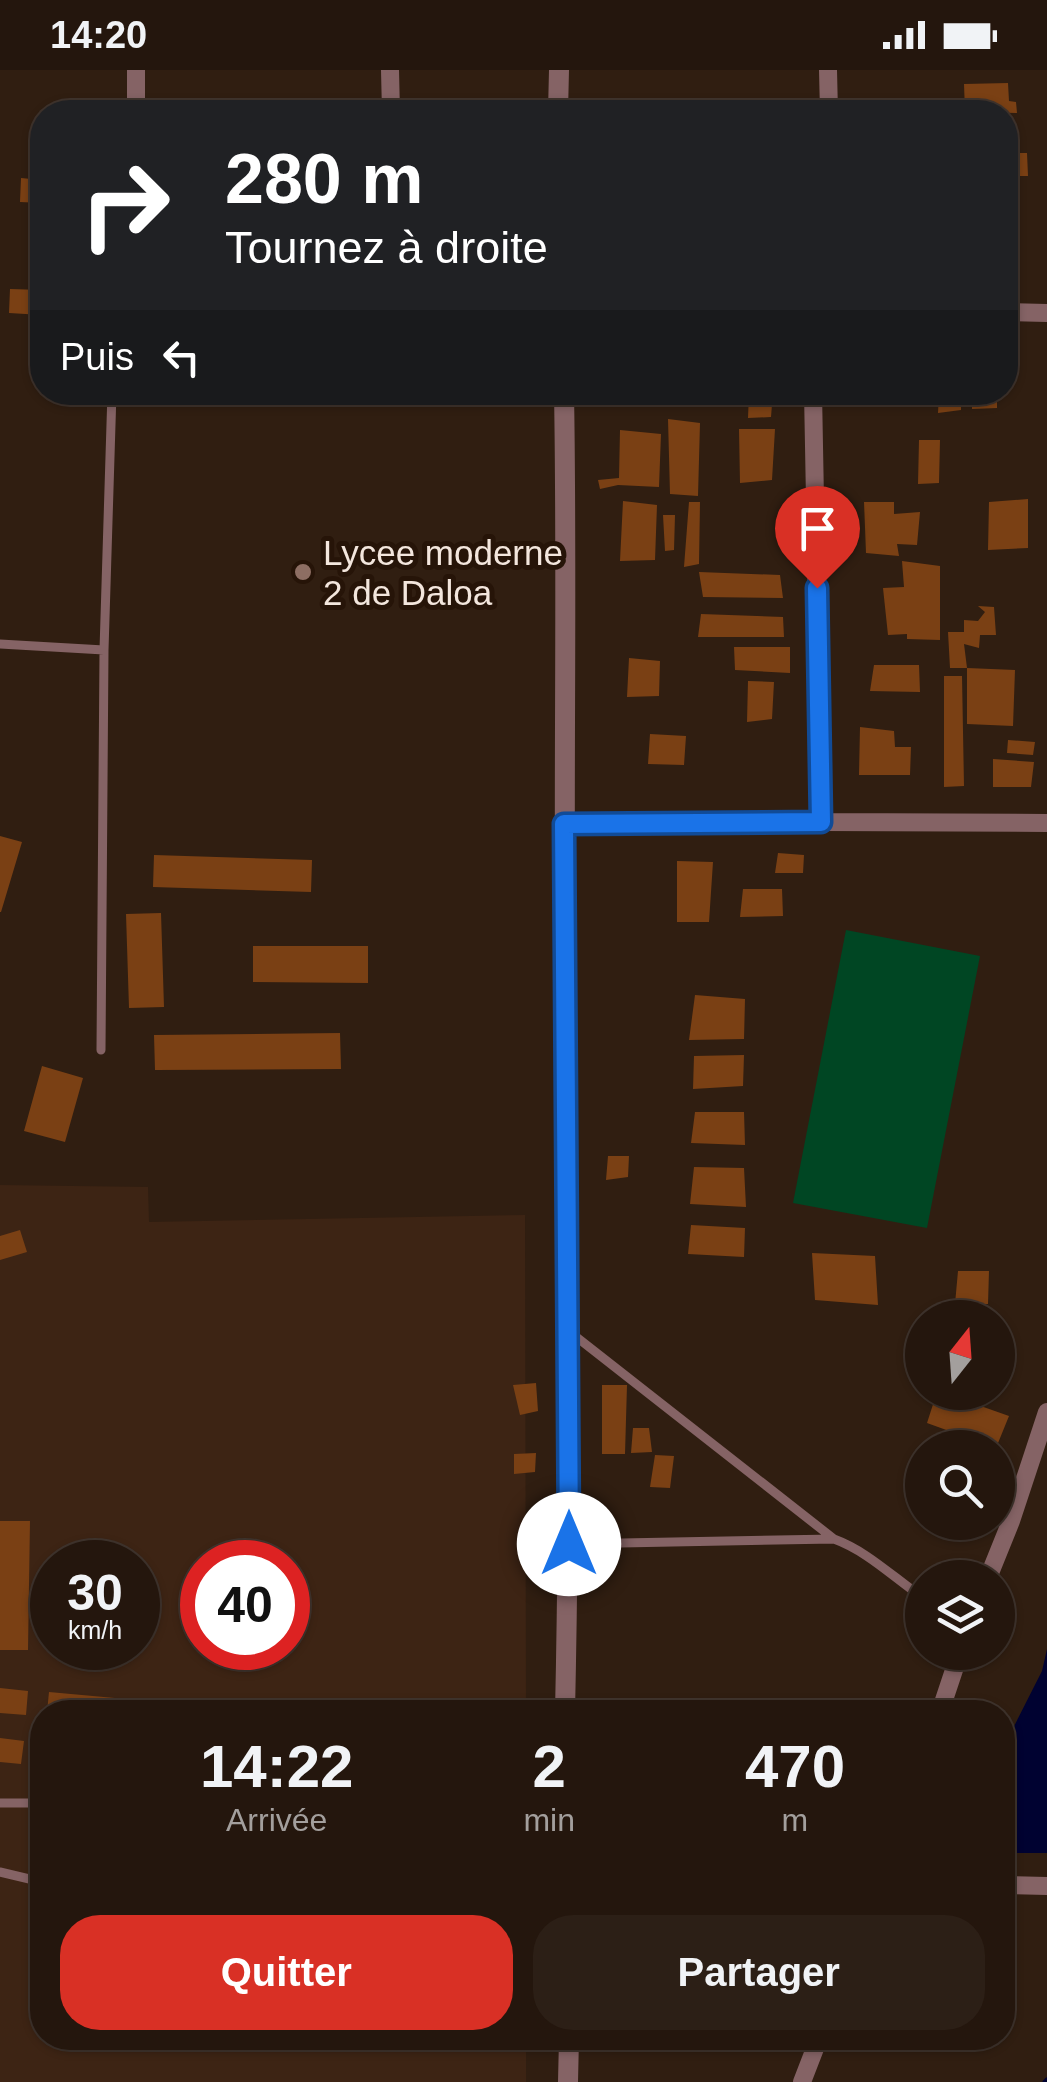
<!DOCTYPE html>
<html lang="fr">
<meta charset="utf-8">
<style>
:root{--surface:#24160d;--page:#2c1f16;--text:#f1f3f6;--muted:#a39f9d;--line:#41352e;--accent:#d93025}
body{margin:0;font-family:Helvetica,sans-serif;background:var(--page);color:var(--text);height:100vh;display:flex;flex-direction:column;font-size:38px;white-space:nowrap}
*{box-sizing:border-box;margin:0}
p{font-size:32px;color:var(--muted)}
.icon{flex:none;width:55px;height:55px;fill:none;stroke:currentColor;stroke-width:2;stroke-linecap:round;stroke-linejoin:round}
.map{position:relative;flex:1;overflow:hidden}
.panel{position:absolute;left:30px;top:1630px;width:985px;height:350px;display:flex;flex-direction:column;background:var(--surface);border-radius:40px;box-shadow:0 2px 8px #0004,0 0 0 2px var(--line)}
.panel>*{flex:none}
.hud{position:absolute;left:30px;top:30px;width:988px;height:305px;border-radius:40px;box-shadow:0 2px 8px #0004,0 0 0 2px var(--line);background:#202124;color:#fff;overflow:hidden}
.needle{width:65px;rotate:17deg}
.tools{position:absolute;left:905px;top:1230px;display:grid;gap:20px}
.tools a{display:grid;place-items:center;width:110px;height:110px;border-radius:50%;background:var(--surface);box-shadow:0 2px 8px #0004,0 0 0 2px var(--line);font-size:50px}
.speed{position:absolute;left:30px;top:1470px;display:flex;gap:20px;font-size:50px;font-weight:700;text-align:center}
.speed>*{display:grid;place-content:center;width:130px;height:130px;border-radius:50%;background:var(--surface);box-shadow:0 2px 8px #0004,0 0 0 2px var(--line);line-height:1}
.speed small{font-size:25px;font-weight:400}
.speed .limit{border:15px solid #d22;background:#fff;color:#111}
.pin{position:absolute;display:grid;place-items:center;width:85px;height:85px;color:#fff;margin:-102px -42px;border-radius:50% 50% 50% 0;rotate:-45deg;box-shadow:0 0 10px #0007}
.pin .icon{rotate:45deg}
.me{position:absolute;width:110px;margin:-55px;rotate:0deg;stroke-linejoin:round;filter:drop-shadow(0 0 8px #0008)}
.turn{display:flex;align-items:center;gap:35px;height:210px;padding:0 30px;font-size:45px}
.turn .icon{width:130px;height:130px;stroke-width:2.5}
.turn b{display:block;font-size:70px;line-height:85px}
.then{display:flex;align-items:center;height:95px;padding:0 30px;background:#0003;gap:20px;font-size:38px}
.eta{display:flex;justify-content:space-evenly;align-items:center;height:170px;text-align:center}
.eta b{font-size:60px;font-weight:800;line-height:70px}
.cta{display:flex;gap:20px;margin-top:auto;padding:20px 30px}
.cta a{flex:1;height:115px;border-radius:40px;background:var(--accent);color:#fff;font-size:40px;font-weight:800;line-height:115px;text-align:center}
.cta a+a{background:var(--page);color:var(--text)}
.status{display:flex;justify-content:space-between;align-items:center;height:70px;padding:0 50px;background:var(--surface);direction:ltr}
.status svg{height:28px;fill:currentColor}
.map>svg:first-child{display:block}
.built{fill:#3d2414;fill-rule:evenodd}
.green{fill:#004623}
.water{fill:#000231}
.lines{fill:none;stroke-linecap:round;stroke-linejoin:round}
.stream{stroke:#000231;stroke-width:5}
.building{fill:#7a4014}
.service{stroke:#856365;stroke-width:9}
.minor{stroke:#856365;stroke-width:18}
.tertiary{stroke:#856365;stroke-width:20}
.route-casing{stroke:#114b97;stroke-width:25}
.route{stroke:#1a73e8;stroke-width:18}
.education-dot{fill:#8d6e63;stroke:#261408;stroke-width:4}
.labels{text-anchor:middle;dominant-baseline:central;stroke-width:10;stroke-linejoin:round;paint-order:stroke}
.poi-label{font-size:35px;fill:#f3e6dd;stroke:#261408;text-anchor:start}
</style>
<div class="status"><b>14:20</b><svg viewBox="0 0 49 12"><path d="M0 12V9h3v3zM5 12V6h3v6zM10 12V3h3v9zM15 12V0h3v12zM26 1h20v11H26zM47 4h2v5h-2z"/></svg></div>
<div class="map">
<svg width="1047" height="2012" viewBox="0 0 1047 2012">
<rect width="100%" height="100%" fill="#301e11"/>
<path class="built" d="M0 1115 148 1117 149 1152 525 1145 526 1642H42V1968H526V2012H0ZM52 1492H138V1578H52ZM202 1492H288V1578H202Z"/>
<path class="green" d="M846 860 980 886 927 1158 793 1133Z"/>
<path class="water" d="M1047 1579V1783H1003V1678L1042 1601Z"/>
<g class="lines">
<path class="stream" d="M1045 2012 1047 2010"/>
</g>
<path class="building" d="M1008 13 1009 31 1016 32 1017 43 965 42 964 14Z
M71 31 101 33V42H70Z
M1005 83H1027L1028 106H1017L1019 129 1005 130Z
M21 108 42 110V133L20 132Z
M10 219 42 220V245L9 243Z
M749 322H773L771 347 748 348Z
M939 322H961V340L938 343Z
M972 322H997V338L972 339Z
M668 349 700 353 698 426 670 424Z
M739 359H775L772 410 740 413Z
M620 360 661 364 659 417 618 415 600 419 598 410 619 408Z
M919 370H940L939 413 918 414Z
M1028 429V478L988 480 989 432Z
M623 431 657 435 655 490 620 491Z
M689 432H700L699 494 684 497Z
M864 432H894V444L920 442 917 475 897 474 899 486 866 483Z
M663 445H675L674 480 665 481Z
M834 453 855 455 857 469 836 471Z
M902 491 940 496V570L907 569V564L888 565 883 518 904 517Z
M699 502 780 505 783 528 703 527Z
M978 536 994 537 996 565H980L979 578 964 574 967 598 1015 600 1013 656 967 654V598H950L948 562H964V550L978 551 985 542Z
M701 544 783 547 784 567H698Z
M734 577H790V603L735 600Z
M629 588 660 591 659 626 627 627Z
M874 595H919L920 622 870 621Z
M944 606H962L964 716 944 717Z
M748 611 774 612 772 649 747 652Z
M860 657 894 661 895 677H911L910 705H859Z
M650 664 686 666 684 695 648 694Z
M1008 670 1035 672 1033 685 1007 683Z
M993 689 1034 692 1031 717H993Z
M0 766 22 772 1 842H0Z
M778 783 804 785 803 803H775Z
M154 785 312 790 311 822 153 817Z
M677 791 713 792 709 852H677Z
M743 819H782L783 846 740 847Z
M161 843 164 937 129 938 126 844Z
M253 876H368V913L253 912Z
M695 925 745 929 744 969 689 970Z
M340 963 341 999 155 1000 154 965Z
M744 985 743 1016 693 1019 694 986Z
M42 996 83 1008 65 1072 24 1061Z
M695 1042H744L745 1075 691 1073Z
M608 1086H629L628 1107 606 1110Z
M694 1097 744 1098 746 1137 690 1134Z
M691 1155 745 1158 744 1187 688 1184Z
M20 1160 27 1182 0 1190V1166Z
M812 1183 875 1186 878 1235 815 1230Z
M958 1201H989L988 1234H955Z
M536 1313 538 1341 520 1345 513 1315Z
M602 1315H627L625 1384H602Z
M937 1322H979L975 1334 1009 1346 996 1378 927 1353Z
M633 1358H649L652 1382 631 1383Z
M536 1383 535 1402 514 1404V1384Z
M655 1385 674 1386 670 1418 650 1417Z
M0 1451H30L28 1580H0Z
M0 1618 28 1621 26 1645 0 1643Z
M49 1622 137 1630 136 1642H47Z
M0 1668 24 1671 21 1694 0 1692Z"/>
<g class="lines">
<path class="service" d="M0 574 104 580
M101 980 104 580 112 322
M570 1262 834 1469C867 1481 893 1507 922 1527
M569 1474 834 1469
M0 1733H42
M0 1802 42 1812"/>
<path class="minor" d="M136 0V42
M390 0 391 42
M828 0 829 42
M1005 242 1047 243
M813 322 821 752
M564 754 821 752 1047 753
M988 1508 1011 1451 1047 1342
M940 1642 960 1582
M1002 1815 1047 1816
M802 2012 819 1968"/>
<path class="tertiary" d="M558 42 559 0
M564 322C567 494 564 664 565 835 567 1104 571 1374 565 1642
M568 2012 569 1968"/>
</g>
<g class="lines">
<defs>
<path id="route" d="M569 1474 564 754 821 752 817 518"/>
</defs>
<use href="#route" class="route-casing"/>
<use href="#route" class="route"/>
</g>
<circle class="education-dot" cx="303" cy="502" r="10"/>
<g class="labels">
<g class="poi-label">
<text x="323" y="482">Lycee moderne<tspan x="323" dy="40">2 de Daloa</tspan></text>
</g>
</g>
</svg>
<div class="tools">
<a><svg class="needle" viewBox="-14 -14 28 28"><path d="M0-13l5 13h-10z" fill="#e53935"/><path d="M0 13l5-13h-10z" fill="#a39f9d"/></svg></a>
<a><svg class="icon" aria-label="search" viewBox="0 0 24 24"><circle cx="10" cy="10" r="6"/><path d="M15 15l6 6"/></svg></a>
<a><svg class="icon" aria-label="layers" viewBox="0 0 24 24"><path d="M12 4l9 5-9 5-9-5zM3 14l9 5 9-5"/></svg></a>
</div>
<div class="speed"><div>30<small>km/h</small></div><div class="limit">40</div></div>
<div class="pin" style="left:817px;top:518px;background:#d93025"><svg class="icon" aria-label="arrive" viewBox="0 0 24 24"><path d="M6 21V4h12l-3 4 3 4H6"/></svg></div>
<svg class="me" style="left:569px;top:1474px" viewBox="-20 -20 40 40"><circle r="19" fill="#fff"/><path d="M0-13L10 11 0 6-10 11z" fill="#1a73e8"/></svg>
<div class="hud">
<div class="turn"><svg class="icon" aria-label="right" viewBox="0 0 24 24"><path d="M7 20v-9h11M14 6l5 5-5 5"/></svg><div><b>280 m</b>Tournez à droite</div></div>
<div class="then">Puis<svg class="icon" aria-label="left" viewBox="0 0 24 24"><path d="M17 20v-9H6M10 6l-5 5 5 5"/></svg></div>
</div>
<section class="panel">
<div class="eta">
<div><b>14:22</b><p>Arrivée</p></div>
<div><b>2</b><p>min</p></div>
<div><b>470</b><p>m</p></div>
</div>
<div class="cta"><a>Quitter</a><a>Partager</a></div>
</section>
</div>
